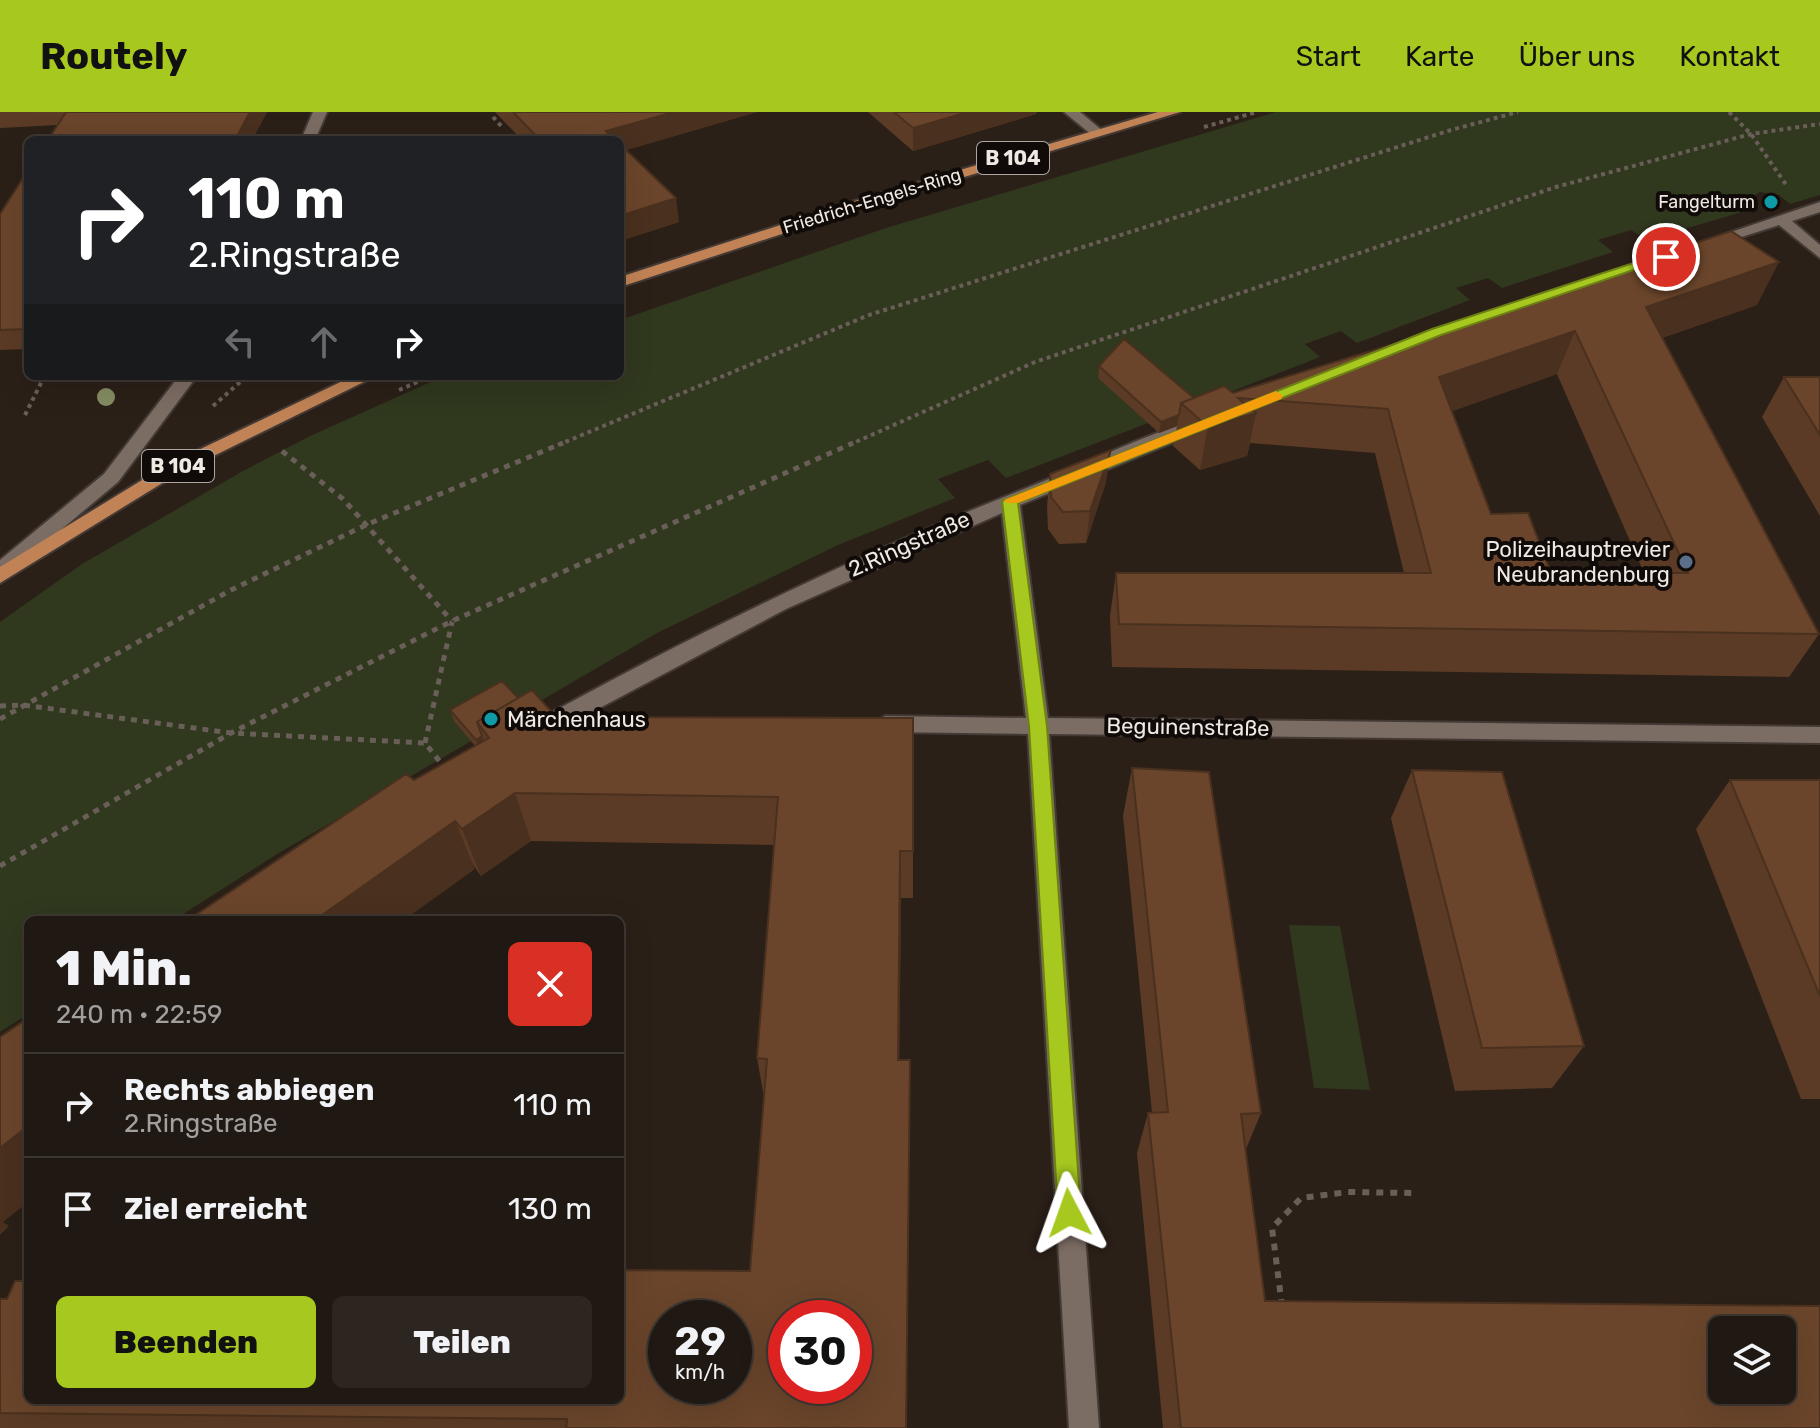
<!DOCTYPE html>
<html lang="de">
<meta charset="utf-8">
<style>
:root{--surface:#201812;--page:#2d2520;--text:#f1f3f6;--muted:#a2a09f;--line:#3d3732;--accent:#a7c81f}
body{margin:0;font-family:Rubik,sans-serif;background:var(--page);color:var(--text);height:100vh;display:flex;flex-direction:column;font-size:30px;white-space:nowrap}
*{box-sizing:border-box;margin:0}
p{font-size:26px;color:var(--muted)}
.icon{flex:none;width:44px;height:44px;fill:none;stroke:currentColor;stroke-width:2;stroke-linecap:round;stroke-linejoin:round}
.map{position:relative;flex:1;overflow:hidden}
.side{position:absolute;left:24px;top:804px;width:600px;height:488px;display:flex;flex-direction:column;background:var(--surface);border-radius:12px;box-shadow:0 8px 32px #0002,0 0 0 2px var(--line)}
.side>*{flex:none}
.banner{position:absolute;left:24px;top:24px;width:600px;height:244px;border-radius:12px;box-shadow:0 8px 32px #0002,0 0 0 2px var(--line);background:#202124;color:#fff;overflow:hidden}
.fabs{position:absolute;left:1708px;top:1204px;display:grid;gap:16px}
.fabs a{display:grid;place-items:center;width:88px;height:88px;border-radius:12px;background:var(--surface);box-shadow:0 8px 32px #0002,0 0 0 2px var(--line);font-size:40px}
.speed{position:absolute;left:648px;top:1188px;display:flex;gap:16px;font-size:40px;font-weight:700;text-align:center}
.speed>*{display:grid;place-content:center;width:104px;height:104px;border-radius:50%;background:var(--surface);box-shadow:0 8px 32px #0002,0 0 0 2px var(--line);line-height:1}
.speed small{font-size:20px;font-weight:400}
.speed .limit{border:12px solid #d22;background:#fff;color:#111}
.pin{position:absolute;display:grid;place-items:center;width:68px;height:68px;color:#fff;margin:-34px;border:4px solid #fff;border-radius:50%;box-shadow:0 2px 8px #0007}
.me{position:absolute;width:88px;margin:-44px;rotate:356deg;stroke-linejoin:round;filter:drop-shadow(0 0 6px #0008)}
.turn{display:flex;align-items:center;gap:28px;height:168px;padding:0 32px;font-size:36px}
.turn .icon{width:104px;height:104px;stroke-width:2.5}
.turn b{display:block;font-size:56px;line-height:68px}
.lanes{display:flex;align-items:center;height:76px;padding:0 32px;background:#0003;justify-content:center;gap:40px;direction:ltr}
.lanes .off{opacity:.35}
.round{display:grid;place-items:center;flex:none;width:84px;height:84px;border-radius:12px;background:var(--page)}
.summary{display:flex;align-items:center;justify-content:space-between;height:136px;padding:0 32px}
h1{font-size:48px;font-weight:800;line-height:60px}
.action{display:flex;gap:16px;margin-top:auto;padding:16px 32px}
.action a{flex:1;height:92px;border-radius:12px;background:var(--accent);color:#111;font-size:32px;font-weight:800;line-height:92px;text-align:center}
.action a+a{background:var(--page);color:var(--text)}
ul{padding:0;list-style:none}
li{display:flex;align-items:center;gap:24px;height:104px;padding:0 32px;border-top:2px solid var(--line)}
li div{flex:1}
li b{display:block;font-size:30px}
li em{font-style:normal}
header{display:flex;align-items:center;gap:48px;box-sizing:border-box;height:112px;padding:0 40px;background:var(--accent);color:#111}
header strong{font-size:38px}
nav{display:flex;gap:44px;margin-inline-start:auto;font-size:28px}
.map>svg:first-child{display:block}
.green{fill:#30381e}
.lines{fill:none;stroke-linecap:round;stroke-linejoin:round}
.minor-casing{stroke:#443a35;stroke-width:4}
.primary-casing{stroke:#443a35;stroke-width:4}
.path-far2{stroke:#695f58;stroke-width:4;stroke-dasharray:4 4;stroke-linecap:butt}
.path-far1{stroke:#695f58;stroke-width:5;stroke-dasharray:6 6;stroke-linecap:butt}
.path{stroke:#695f58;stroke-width:6;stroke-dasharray:7 7;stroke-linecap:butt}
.minor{fill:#7c6d64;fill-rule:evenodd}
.primary{fill:#c18355;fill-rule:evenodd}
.tree{fill:#848c62}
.wall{fill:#5b3b25;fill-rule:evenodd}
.shaded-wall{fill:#4a301e}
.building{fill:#6a452b;stroke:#4a301e;stroke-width:2;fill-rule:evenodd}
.route{fill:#a7c81f;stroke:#6d8214;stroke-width:2}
.slow{fill:#f59e0b}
.culture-dot{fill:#0f9aa8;stroke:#100b08;stroke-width:3}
.service-dot{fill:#5c6f8a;stroke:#100b08;stroke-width:3}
.labels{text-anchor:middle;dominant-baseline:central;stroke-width:8;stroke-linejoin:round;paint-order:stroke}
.far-street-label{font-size:18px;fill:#f0e8e2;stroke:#100b08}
.far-poi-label{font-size:18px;fill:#f0e8e2;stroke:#100b08;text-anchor:end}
.shield{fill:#100b08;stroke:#ada6a1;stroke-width:2}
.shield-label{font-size:20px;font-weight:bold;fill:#f0e8e2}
.street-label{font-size:22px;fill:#f0e8e2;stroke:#100b08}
.poi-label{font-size:22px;fill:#f0e8e2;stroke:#100b08;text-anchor:end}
</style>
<header>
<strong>Routely</strong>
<nav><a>Start</a><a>Karte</a><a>Über uns</a><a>Kontakt</a></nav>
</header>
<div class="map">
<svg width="1820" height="1316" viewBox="0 0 1820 1316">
<rect width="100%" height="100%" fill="#2b2018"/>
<path class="green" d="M1276 0H1820V83L1790 92 1779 83 1760 80 1750 86 1759 95 1647 128 1631 118 1598 128 1613 140 1502 176 1488 166 1456 176 1470 188 1357 231 1341 219 1305 232 1320 245 1189 296 1134 297 1148 311 1006 366 988 348 938 367 955 386 838 433 657 521 277 742 174 808H28V902L0 920V510L82 452 243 359 310 324 444 264H620V208L886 116Z
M1289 813 1340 814 1370 978 1314 976Z"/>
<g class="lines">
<defs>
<path id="minor" d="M313 0H327L315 28H301Z
M1064 0H1080L1104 20 1092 23Z
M1820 90V100L1792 109 1820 133V146L1779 113 1707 136 1699 131Z
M179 264H197L118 370 7 463 0 465V448L104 362Z
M1200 307 1209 313 1206 317 1020 393 1048 606 1820 615V631L1049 622 1099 1316H1069L1028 622 885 620 874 612 885 604 1026 606 1002 401 786 497 543 626H527L524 620 527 614C684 527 847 447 1014 381 1074 358 1138 324 1200 307Z"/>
<path id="primary" d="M1158 0H1180L858 97 620 175V165L848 91Z
M353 264H376L177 362 0 471V455L165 354Z"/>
</defs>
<use href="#minor" class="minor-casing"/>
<use href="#primary" class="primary-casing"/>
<path class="path-far2" d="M1729 0 1751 22 1787 74
M493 5 503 16
M1204 15 1257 0
M399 278 431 264
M213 294 247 264
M25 303 43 267
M558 333 869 203 1451 18 1518 0
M849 333 1035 250 1556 75 1751 22 1820 12"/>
<path class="path-far1" d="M282 339 343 387 452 509
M0 594 23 593 231 621 425 631 445 656
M0 607 231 478 368 412 563 331
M425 631 452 510
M0 754 231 621 452 509 853 331"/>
<path class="path" d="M1282 1194 1272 1116 1301 1086 1348 1080 1414 1081"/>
<use href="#minor" class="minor"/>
<use href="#primary" class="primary"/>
</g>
<circle class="tree" cx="106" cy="285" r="9"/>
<path class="wall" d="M0 0H267L252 28 57 13 0 16Z
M495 0H757L626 38 679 110 620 129V28H522Z
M868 0H1037L1036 2 913 39Z
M28 58V237L0 238V102Z
M1757 193 1662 226 1819 522 1789 565 1112 555 1110 504 1116 461H1404L1375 341 1250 331 1247 344 1200 358 1173 334 1177 314 1159 321 1098 266 1099 254 1194 286 1233 281 1420 224ZM1557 262 1644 461H1551L1491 402 1452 299Z
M1784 265H1820V404L1762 305Z
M1050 362 1106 370 1086 431 1059 432 1048 417 1047 394Z
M518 586 556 605 913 606V786H901L899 948 907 1316H0V1187L28 1288 750 1159 764 985 757 946 774 733 531 729 481 764 414 668 475 634 454 609 450 598Z
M1132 656 1261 1001 1246 1037 1265 1189 1820 1316H1163L1137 1041 1148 1001H1152L1123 704Z
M1412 658 1584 934 1552 976 1455 979 1391 706Z
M1730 668H1820V987H1801L1696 717Z"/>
<path class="shaded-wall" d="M250 0H267L252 28H235Z
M674 0H757L620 40V28H608L606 19Z
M968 0H1037L1036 2 913 39V16Z
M676 86 679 110 620 129V104Z
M1779 150 1757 193 1626 238 1646 195Z
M1575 219 1557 262 1425 309 1439 265Z
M1256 301 1247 344 1200 358 1208 315Z
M1179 303 1177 314 1159 321 1161 310Z
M1111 338 1106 370 1086 431 1090 399Z
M482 624 486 635 480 639 476 628Z
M515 681 531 729 481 764 462 717Z
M455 709 475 757 404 808H315Z
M900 739 901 786 899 990 898 948Z
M28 1014V1090L3 1110 9 1114 0 1123V1036Z"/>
<path class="building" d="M66 0H250L235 28H48Z
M513 0H674L606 19 615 28H540Z
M894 0H968L913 16Z
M620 32 676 86 620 104Z
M28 58V217L0 218V102Z
M1731 119 1779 150 1646 195 1819 522 1119 512 1116 461H1431L1388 297 1238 286 1256 301 1208 315 1181 291 1224 274 1233 281 1420 224ZM1575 219 1688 461H1551L1528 401 1491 402 1439 265Z
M1124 227 1194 286 1181 291 1179 303 1161 310 1099 254Z
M1784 265H1820V323Z
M1111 338 1090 399 1063 400 1051 385 1050 362Z
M502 569 518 586 477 610 482 624 476 628 450 598Z
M532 578 556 605 913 606V739H900L898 948H910L906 1316H566L567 1307 0 1301V1187H7L15 1169H28V1288H620V1158L750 1159 767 947 757 946 778 685 515 681 462 717 455 709 315 808H188L406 662 414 668 489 626 477 610ZM666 1206H734V1274H666ZM786 1206H854V1274H786Z
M1132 656 1209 660 1261 1001 1241 1002 1265 1189 1820 1194V1316H1181L1148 1001 1168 1000ZM1722 1218H1782V1278H1722Z
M1412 658 1502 660 1584 934 1482 936Z
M1730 668H1820V884Z
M28 906V1014L0 1036V925Z"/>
<path class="route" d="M1661 142 1672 145 1441 223 1018 391 1047 614 1081 1101 1077 1109 1069 1112 1061 1109 1058 1101 1029 614 1002 389 1432 217Z"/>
<path class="slow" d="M1276 279 1283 284 1281 287 1018 391H1007L1004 388Z"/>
<g class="culture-dot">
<circle cx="1771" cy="90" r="8"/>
<circle cx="491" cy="607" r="8"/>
</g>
<circle class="service-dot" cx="1686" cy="450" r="8"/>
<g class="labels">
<g class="far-street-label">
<text transform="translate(872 89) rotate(-17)">Friedrich-Engels-Ring</text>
</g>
<g class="far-poi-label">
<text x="1755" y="90">Fangelturm</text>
</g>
<g class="shield">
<rect x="977" y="30" width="72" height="32" rx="6"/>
<rect x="142" y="338" width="72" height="32" rx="6"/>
</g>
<g class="shield-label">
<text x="1013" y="46">B 104</text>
<text x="178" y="354">B 104</text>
</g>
<g class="street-label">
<text transform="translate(909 432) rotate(-24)">2.Ringstraße</text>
<text transform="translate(1188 615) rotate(1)">Beguinenstraße</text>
</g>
<g class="poi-label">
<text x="1670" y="437">Polizeihauptrevier<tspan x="1670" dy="25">Neubrandenburg</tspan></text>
<text x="507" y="607" text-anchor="start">Märchenhaus</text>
</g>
</g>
</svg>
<div class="fabs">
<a><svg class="icon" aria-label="layers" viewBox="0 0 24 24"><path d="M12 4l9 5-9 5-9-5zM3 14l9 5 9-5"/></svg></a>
</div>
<div class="speed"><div>29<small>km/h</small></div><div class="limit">30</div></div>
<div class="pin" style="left:1666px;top:145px;background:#d93025"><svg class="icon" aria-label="arrive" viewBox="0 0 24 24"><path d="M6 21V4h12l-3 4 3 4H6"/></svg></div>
<svg class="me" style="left:1069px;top:1101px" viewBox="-20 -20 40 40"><path d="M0-17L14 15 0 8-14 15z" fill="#a7c81f" stroke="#fff" stroke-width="4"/></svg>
<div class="banner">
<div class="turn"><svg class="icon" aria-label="right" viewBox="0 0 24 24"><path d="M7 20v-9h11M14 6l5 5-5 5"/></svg><div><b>110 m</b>2.Ringstraße</div></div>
<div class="lanes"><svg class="icon off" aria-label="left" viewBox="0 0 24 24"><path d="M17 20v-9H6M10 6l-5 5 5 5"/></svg><svg class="icon off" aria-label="ahead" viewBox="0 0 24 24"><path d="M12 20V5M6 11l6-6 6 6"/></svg><svg class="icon" aria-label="right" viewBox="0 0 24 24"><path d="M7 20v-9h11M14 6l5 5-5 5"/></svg></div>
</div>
<section class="side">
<div class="summary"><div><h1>1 Min.</h1><p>240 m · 22:59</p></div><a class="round" style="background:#d93025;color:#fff"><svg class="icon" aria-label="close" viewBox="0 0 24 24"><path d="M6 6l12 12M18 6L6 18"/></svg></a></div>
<ul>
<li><svg class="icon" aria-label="right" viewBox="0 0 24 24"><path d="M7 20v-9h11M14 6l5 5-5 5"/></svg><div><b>Rechts abbiegen</b><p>2.Ringstraße</p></div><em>110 m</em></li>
<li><svg class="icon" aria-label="arrive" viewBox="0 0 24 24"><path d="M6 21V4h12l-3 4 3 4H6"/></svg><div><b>Ziel erreicht</b></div><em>130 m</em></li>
</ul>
<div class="action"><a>Beenden</a><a>Teilen</a></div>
</section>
</div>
